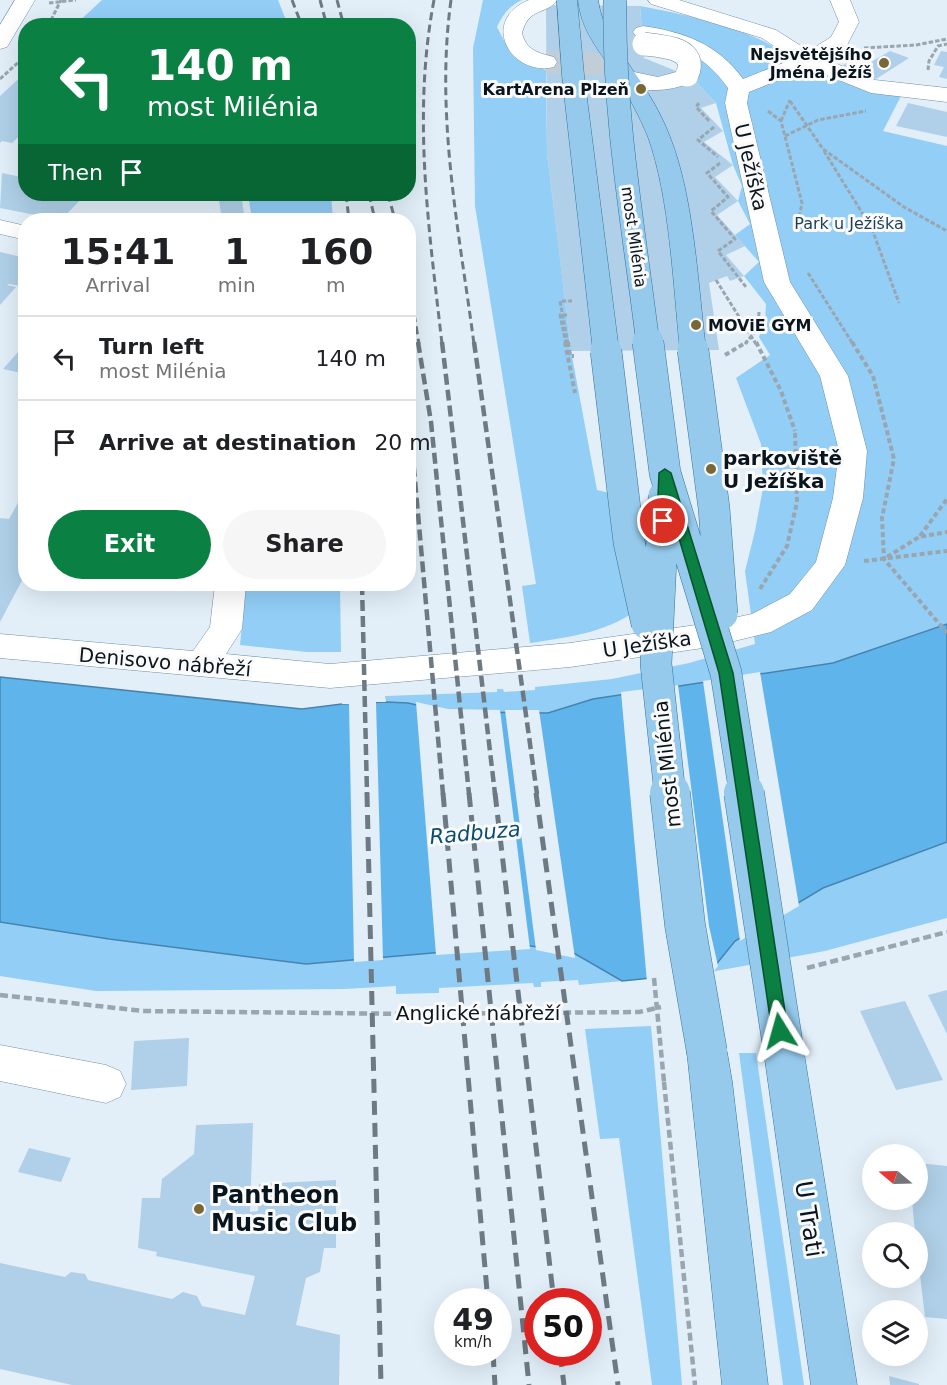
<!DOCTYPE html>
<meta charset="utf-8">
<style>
:root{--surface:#fff;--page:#f6f6f6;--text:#202124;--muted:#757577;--line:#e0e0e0;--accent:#0b8043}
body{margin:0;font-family:"DejaVu Sans",sans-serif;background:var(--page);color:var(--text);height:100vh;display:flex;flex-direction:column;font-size:22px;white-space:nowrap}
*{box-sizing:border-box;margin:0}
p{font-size:20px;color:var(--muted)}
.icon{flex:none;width:33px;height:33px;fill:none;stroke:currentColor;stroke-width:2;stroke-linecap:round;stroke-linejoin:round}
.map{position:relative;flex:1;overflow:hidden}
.drawer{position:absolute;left:18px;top:213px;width:398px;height:378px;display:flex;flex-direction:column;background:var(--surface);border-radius:24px;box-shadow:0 6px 24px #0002}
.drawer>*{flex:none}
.top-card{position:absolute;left:18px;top:18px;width:398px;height:183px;border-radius:24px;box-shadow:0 6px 24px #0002;background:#0b8043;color:#fff;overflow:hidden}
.needle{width:39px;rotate:289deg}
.buttons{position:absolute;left:862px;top:1144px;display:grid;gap:12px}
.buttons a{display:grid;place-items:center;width:66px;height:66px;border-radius:50%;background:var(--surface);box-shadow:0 6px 24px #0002;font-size:30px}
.speed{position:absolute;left:434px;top:1288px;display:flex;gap:12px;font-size:30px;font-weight:700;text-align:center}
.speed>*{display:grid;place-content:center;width:78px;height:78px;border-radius:50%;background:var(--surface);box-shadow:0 6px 24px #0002;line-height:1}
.speed small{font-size:15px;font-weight:400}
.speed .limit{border:9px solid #d22;background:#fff;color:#111}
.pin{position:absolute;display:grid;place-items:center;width:51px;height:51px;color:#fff;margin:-26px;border:3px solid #fff;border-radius:50%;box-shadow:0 2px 6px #0007}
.me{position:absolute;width:66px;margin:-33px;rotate:352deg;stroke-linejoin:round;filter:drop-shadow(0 0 4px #0008)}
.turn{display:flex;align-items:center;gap:21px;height:126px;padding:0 30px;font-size:27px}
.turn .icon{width:78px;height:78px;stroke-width:2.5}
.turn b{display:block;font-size:42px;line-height:51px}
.then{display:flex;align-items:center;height:57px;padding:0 30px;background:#0003;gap:12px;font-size:22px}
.eta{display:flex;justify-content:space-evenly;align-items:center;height:102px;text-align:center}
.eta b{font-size:36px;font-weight:600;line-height:42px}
.button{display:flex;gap:12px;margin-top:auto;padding:12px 30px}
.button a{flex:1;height:69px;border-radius:36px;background:var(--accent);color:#fff;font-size:24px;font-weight:600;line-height:69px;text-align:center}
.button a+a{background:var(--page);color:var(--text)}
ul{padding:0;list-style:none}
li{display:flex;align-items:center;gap:18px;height:84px;padding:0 30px;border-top:2px solid var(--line)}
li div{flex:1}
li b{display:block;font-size:22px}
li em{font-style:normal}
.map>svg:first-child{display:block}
.green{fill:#93cef7}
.water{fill:#60b4ec;stroke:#4684ae;stroke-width:1.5}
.pier{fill:#e2eff9}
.building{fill:#afd0e8}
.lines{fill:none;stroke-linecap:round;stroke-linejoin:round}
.minor-tunnel{stroke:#c1ced8;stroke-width:23;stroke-dasharray:23 11;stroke-linecap:butt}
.minor-casing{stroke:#7090a6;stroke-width:1}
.major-casing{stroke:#36749c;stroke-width:1}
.path-far2{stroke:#99a6b0;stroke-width:3;stroke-dasharray:4.5 2;stroke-linecap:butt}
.path-far1{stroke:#99a6b0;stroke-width:4;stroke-dasharray:5 3;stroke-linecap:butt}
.path{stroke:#99a6b0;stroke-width:4.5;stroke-dasharray:8 4;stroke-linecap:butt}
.minor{fill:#fff;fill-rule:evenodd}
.major{fill:#95caec;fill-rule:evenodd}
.rail-far2{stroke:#6d7a83;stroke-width:3;stroke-dasharray:8 4.5;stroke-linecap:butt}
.rail-far1{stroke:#6d7a83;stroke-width:4.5;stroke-dasharray:11 5;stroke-linecap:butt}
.rail{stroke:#6d7a83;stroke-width:5;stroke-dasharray:14 8;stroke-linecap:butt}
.minor-bridge-casing{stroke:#7090a6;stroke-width:24;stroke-linecap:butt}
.major-bridge-far2-casing{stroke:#36749c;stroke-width:24;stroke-linecap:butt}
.major-bridge-far1-casing{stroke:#36749c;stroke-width:32;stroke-linecap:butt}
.major-bridge-casing{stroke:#36749c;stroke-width:41;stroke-linecap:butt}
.path-bridge-far2{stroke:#99a6b0;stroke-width:3;stroke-dasharray:4.5 2;stroke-linecap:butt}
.path-bridge-far1{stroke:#99a6b0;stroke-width:4;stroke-dasharray:5 3;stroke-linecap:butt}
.path-bridge{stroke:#99a6b0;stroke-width:4.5;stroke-dasharray:8 4;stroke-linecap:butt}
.minor-bridge{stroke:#fff;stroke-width:23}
.major-bridge-far2{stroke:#95caec;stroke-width:23}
.major-bridge-far1{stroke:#95caec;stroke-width:31}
.major-bridge{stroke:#95caec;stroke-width:40}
.route{fill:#0b8043;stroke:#07532c;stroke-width:1.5}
.poi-dot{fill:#7a6736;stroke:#fafafa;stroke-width:2}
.labels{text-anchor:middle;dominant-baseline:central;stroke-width:6;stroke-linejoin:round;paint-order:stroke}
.far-poi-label{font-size:16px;font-weight:bold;fill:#09151e;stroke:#fafafa;text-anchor:end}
.far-park-label{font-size:16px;fill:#1a3e55;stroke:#fafafa}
.far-street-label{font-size:16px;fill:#09151e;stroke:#fafafa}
.street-label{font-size:20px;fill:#09151e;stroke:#fafafa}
.poi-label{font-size:20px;font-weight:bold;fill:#09151e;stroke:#fafafa;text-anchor:start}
.water-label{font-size:21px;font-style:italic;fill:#094d71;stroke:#fafafa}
.near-poi-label{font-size:24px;font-weight:bold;fill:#09151e;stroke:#fafafa;text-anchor:start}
.near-street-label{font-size:24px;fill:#09151e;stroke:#fafafa}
</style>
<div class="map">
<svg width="947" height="1385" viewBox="0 0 947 1385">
<rect width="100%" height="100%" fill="#e2eff9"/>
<path class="green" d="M102 0H278L288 25H75Z
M483 0H522C509 6 503 14 497 27 512 56 513 59 546 70L547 154 559 250 571 351 597 490C626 497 634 495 652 520L643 605C612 632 570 637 530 643L522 586 536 584 475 206 473 48Z
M640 6C681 14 727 23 765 42 773 46 780 52 788 56 823 75 861 93 901 96L883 131 947 146V624L833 663 593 699 548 713 448 712 408 703 386 702 385 696 497 692V689H503L504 692 535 690V687L612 679 689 663 755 644 745 571 755 531 763 488 761 444 736 378 770 355 759 337 765 322 766 304 744 276 759 262 735 235 750 224 738 201 742 186 733 165 716 103 691 77 698 68 643 43Z
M248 194H331L333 220H252Z
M246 584H340L341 652H307L240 645Z
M947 842V918L825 951 710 972 735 941 824 888Z
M0 922 109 939 306 964 524 945 572 952 622 981 579 985 578 980 541 982V987H534L533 983 439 988V993L396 994V986L345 989 96 991 0 976Z
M651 1026 682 1385H652L619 1138 600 1139 585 1029Z
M739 1053H756L804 1385H783Z"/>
<path class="water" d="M947 624V842L823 888 735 941 710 972 622 981 572 952 524 945 306 964 109 939 0 922V677L302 709 342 704 386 702 408 703 448 712 548 713 593 699 833 663Z"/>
<path class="pier" d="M760 672 799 906 740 941 703 681Z
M678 685 709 926 718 966 711 975 647 982 621 692Z
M385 699 386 702H376L383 960 354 962 349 704H342V701Z
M416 702 448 709 500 710 530 949 436 955Z
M505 710H539L575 958 536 950Z"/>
<path class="building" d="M546 5 640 6 644 58 691 77 716 103 701 108 723 131 704 142 733 165 715 177 738 201 717 215 745 246 726 255 744 276 730 281 727 276 709 283 719 350 571 351 547 154Z
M890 51 909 58 876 79 842 66 850 61 864 66Z
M941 51 947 52V79L939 77 944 67 934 65Z
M26 72V118L22 121H26V130L12 143 2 141 0 143V96Z
M908 103 947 112V137L896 126Z
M2 173 26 178V194H86L61 220 0 208Z
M218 194H241L245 220H222Z
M0 252 26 258V287L9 284 7 285 16 287 0 305Z
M26 343V374L3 369Z
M19 501H26V573L0 622V518L9 519Z
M947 990V1034L928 995Z
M905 1001 943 1080 896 1090 860 1011Z
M189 1038 187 1086 131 1090 134 1041Z
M253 1123 250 1212 258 1211 259 1184 336 1180V1248H324L320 1272 306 1278 296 1325 340 1335 339 1385H72L0 1369V1263L65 1277 71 1272 85 1274 88 1280 172 1299 183 1292 197 1296 202 1306 245 1315 255 1276 156 1256 157 1252 138 1248 142 1198H160L162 1179 194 1154 196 1125Z
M29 1148 71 1158 61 1182 18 1172Z
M918 1163 947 1166V1319L925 1317 918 1258V1233H915L912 1200H918Z
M889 1376 919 1384V1385H890Z"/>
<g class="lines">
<path class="minor-tunnel" d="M546 62 616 65"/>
<defs>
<path id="minor" d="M15 0H35L7 47 0 49V25Z
M529 0H557C546 16 529 6 522 33 526 50 538 53 554 57L557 62 554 67C510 77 479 20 529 0Z
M648 0H679L776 30 809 51 831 37 839 22 830 0H850L859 22 847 45 825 59 875 80 947 88V102L871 93 809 68 749 92 747 103 790 282 848 376 867 451 863 498 845 565 812 610 771 632 710 647 570 667 330 688 0 658V634L193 651 210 627 215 584H246L242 629 226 654 330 664 570 643 710 623 752 614 790 594 816 562 833 498 839 451 820 376 764 282 725 103 728 88C702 51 677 47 636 36L633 32 636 28 643 26C684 32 718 44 743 79L793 59 762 38 651 4Z
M687 69 695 70 698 75C686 93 631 96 618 78L621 73 629 71 658 77Z
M0 220 26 226V240L0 234Z
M0 1045 106 1065 120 1071 126 1084 120 1097 106 1103 0 1081Z"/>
<path id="major" d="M557 0H577L584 75 619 351 615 357 606 359 597 357 593 351 562 75Z
M578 0H598C602 28 617 46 632 69 647 90 661 113 670 137 694 197 698 285 706 350L702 356 693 358 684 356 680 350C673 285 670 198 648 137 639 115 627 93 614 73 598 49 581 30 578 0Z
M707 1034 721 1039 727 1052 732 1081 768 1385H722L687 1052 693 1039Z
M784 1035 798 1040 804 1053 857 1385H811L764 1053 770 1040Z"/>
</defs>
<use href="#minor" class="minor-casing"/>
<use href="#major" class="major-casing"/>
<path class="path-far2" d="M49 3 76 0
M48 26 61 0
M864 48 916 45 947 39
M928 70 929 61 938 46 947 44
M0 79 22 59
M790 101 823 149 904 207 947 231
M699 103 696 107 710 122
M768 111 781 121 802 203 797 228
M781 121 790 100
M714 127 698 140 718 157
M785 136 818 120 866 111
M824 151 872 229 899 303
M720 163 707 173 728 197 711 211 735 239 718 251 746 287
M808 273 853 344
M568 344 560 301H572
M745 344 758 328 759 312"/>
<path class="path-far1" d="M568 342 570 356H574
M852 342 873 376 894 459 882 518 884 559 947 633
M725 355 747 342
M920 536 947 499
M887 557 919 537 947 532
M864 561 947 551
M760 589 787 546 797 502 795 431"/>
<path class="path" d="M807 968 947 932
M0 995 143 1011 415 1014 639 1012 661 1007
M664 1082 695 1385"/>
<use href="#minor" class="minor"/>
<use href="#major" class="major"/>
<path class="rail-far2" d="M292 0 302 26
M320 0 327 26
M337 0 344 26
M434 0C412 115 429 229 442 344
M451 0C435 115 459 230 474 344
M346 194 349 220
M369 194 375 220
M388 194 395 220
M408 277 419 344"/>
<path class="rail-far1" d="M418 342 431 422 469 794
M442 342 495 794
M474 342 537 794
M408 402 443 794
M362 584 367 794"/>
<path class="rail" d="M367 793 381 1385
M443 793 488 1302
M469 793 529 1385
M495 793 554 1302
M536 793 618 1385
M493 1353 495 1385
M560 1353 564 1385"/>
<defs>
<path id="minor-bridge" d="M644 44C663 46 699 48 687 75"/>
<path id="major-bridge-far2" d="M615 0C613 115 634 230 648 344"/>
<path id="major-bridge-far1" d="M648 342 665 473 726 673 745 794
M693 350 714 508 722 614
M606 351 629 542 647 624
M664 496 656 664 670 794"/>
<path id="major-bridge" d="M670 793 685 925 707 1052
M744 793 784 1053"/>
</defs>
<use href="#minor-bridge" class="minor-bridge-casing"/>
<use href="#major-bridge-far2" class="major-bridge-far2-casing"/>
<use href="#major-bridge-far1" class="major-bridge-far1-casing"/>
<use href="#major-bridge" class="major-bridge-casing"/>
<path class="path-bridge-far2" d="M716 280 756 344
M566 344 560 315H567"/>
<path class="path-bridge-far1" d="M565 342 575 393
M756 342 781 391 795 431"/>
<path class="path-bridge" d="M654 978 664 1082"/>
<use href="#minor-bridge" class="minor-bridge"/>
<use href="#major-bridge-far2" class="major-bridge-far2"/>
<use href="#major-bridge-far1" class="major-bridge-far1"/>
<use href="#major-bridge" class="major-bridge"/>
</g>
<path class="route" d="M665 469 671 473 733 673 788 1031 786 1036 780 1038 774 1036 772 1031 719 673 670 508 668 524 663 525 657 521 659 473Z"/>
<g class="poi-dot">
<circle cx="884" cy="63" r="6"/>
<circle cx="641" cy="89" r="6"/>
<circle cx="696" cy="325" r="6"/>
<circle cx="711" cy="469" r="6"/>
<circle cx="199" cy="1209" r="6"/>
</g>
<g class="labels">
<g class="far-poi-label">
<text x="872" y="54">Nejsvětějšího<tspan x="872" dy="18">Jména Ježíš</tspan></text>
<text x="629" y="89">KartArena Plzeň</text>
<text x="708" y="325" text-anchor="start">MOViE GYM</text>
</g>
<g class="far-park-label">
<text x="849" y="223">Park u Ježíška</text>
</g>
<g class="far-street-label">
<text transform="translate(634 237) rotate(82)">most Milénia</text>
</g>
<g class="street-label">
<text transform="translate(751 167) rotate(77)">U Ježíška</text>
<text transform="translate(647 644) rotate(-8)">U Ježíška</text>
<text transform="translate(165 662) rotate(5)">Denisovo nábřeží</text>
<text transform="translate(667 764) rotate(-96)">most Milénia</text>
<text x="478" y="1013">Anglické nábřeží</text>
</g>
<g class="poi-label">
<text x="723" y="458">parkoviště<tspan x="723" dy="23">U Ježíška</tspan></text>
</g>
<g class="water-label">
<text transform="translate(475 833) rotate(-5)">Radbuza</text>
</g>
<g class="near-poi-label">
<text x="211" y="1195">Pantheon<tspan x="211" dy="28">Music Club</tspan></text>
</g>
<g class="near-street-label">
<text transform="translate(809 1219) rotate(81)">U Trati</text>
</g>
</g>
</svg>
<div class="buttons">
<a><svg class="needle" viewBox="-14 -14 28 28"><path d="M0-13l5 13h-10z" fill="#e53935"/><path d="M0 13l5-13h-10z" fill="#757577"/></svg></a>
<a><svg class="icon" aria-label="search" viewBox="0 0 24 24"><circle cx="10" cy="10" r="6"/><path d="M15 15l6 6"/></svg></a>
<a><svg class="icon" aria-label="layers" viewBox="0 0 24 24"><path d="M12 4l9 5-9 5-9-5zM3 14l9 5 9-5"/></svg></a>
</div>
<div class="speed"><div>49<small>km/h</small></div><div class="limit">50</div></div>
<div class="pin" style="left:663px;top:521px;background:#d93025"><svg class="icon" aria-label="arrive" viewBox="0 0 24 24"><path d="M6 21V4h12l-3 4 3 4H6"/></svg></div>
<svg class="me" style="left:780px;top:1031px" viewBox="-20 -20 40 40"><path d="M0-17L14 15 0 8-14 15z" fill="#0b8043" stroke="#fff" stroke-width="4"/></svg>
<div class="top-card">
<div class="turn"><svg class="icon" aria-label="left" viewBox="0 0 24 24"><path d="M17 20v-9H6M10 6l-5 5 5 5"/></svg><div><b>140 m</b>most Milénia</div></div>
<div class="then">Then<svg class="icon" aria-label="arrive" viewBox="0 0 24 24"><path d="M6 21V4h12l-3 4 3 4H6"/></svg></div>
</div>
<section class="drawer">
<div class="eta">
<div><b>15:41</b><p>Arrival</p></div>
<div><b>1</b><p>min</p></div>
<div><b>160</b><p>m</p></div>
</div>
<ul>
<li><svg class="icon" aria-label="left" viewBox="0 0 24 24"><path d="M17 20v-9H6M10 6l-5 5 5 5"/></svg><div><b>Turn left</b><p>most Milénia</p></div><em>140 m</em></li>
<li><svg class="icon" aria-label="arrive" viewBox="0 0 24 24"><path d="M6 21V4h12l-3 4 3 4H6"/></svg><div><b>Arrive at destination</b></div><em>20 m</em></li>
</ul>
<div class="button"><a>Exit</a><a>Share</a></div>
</section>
</div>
